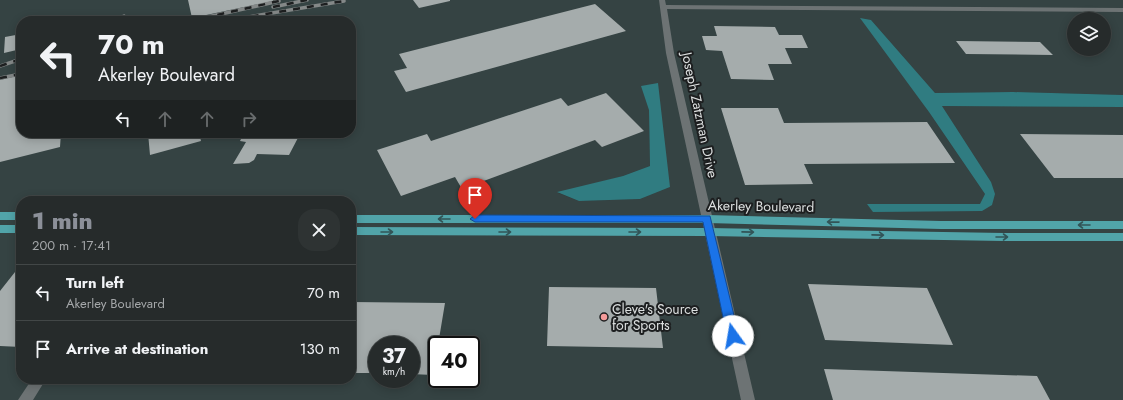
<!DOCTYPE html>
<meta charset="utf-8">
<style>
:root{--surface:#262b2b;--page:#2e3333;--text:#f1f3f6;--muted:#a4a7a9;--line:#424747;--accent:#8c9099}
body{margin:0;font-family:Jost,sans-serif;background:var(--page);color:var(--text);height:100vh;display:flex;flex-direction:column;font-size:15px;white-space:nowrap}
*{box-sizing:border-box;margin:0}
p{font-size:13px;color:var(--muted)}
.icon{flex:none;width:22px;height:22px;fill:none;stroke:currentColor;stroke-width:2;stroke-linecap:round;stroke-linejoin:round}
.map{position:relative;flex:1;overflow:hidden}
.drawer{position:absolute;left:16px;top:196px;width:340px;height:188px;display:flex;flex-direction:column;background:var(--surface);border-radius:16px;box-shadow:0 2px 10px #0003,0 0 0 1px var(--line)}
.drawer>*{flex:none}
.top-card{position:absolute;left:16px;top:16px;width:340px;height:122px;border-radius:16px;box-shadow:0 2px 10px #0003,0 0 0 1px var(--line);background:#262b2b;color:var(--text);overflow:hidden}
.fabs{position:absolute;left:1067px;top:12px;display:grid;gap:8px}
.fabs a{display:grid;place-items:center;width:44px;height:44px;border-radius:50%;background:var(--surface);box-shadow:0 2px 10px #0003,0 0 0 1px var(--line);font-size:20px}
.speed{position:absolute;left:368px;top:336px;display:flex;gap:8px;font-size:20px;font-weight:700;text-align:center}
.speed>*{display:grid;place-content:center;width:52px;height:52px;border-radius:50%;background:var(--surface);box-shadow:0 2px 10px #0003,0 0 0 1px var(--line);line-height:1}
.speed small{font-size:10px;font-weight:400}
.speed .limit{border:2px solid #111;border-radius:6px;background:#fff;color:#111}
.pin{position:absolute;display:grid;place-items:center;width:34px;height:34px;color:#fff;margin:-41px -17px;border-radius:50% 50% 50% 0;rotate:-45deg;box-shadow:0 0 4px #0007}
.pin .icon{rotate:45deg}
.me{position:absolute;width:44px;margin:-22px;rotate:347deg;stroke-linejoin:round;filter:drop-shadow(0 0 3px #0008)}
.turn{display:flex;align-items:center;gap:14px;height:84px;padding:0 16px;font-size:18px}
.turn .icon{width:52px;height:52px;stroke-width:2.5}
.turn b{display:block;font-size:28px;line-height:34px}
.lanes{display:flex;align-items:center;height:38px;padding:0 16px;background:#0003;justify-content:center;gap:20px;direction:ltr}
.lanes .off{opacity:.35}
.round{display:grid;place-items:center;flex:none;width:42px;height:42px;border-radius:16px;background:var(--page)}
.overview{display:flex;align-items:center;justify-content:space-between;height:68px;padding:0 16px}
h1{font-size:24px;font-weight:800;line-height:30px;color:var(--accent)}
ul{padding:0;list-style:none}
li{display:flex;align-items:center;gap:12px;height:56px;padding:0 16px;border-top:1px solid var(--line)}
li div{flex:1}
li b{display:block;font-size:15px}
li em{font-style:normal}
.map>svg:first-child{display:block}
.built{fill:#354343;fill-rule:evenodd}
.forest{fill:#307c81}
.building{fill:#a5acac}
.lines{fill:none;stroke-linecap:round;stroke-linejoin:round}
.minor{fill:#6d7374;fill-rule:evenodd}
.major{fill:#51a4a9;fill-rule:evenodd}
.rail-casing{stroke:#848888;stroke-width:3.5}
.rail{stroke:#1d1f20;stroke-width:2.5;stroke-dasharray:7;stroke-linecap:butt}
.oneway{stroke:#325457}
.route{fill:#1a73e8;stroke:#114b97}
.poi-dot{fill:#f59b9a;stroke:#1d1f20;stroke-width:1.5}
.labels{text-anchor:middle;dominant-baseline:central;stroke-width:4;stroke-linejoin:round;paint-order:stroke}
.street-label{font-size:14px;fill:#dcdfdf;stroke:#1d1f20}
.poi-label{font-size:14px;fill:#dcdfdf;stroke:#1d1f20;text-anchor:start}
</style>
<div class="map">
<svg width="1123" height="400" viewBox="0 0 1123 400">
<rect width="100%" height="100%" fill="#333939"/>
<path class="built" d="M0 0H1123V95L1013 92 935 93 871 20 929 112 985 194 981 204H867L982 211 991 182 942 106 1123 107V400H0ZM1074 19H1104V49H1074ZM21 21H351V133H21ZM649 110 670 187 640 199 579 201 558 193 623 176 650 166ZM21 201H351V379H21ZM377 345H411V379H377ZM437 345H471V379H437Z"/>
<path class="forest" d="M860 18 871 20 935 93 1013 92 1123 95V107L942 106 991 182 995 194 992 205 982 211 873 212 867 204H980L985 194 929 112Z
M658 83 670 187 640 199 579 201 557 192 623 176 650 166 649 110 641 86Z"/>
<path class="building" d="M188 0H273V1L192 18Z
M413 0H450V1L419 8Z
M595 4 626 31 406 92 394 71 407 68 399 54Z
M714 26 775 27 779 35H802L808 48H785L792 64H768L774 80 731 79 722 51 706 50 702 36H717Z
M21 34V49L4 53 5 37Z
M956 41 1040 42 1053 55 966 54Z
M21 75V133H61L60 147 0 162V80Z
M606 93 644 131 602 147 595 140 462 189 455 177 401 196 377 150 427 134 431 141 561 98 568 106Z
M721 108H778L784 123 927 122 955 163 804 164 813 184 745 185Z
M148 133H199L201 141 150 155Z
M244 133H250L300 134 289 155 257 154 254 160 249 163 233 164 246 142 240 141Z
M1020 134 1123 135V178H1054Z
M15 272 21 273V347L0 346V291Z
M808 284 927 288 953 345 825 340Z
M549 287 656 288 663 348 547 346Z
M351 302 445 303 433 375 411 374V345H377V373H351Z
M824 369 1037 376 1050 400H833Z"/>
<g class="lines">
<path class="minor" d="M659 0H665L666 5 1123 8V12L667 9 674 53 755 400H741L666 53Z
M32 379H46L33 400H18Z"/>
<path class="major" d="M0 212H21V220H0Z
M351 215H707L941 221H1123V229H941L707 223H351Z
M0 225H21V233H0Z
M351 227 709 228 1004 233H1123V241H1004L709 236 351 235Z"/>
<defs>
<path id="rail" d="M273 7 307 0
M113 21 124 16
M190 21 279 1
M211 21 228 17
M224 21 344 1
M0 66 21 59
M0 78 21 74"/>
</defs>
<use href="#rail" class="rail-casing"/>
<use href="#rail" class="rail"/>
</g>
<defs><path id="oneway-shaft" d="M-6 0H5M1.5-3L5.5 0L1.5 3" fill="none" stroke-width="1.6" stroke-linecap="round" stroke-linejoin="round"/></defs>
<g class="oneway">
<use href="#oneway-shaft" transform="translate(444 219) rotate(-180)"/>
<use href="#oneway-shaft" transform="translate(833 222) rotate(-179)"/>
<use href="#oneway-shaft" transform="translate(1084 225) rotate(-180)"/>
<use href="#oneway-shaft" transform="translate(387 232)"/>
<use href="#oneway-shaft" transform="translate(505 232)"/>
<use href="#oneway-shaft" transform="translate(635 232)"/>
<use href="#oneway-shaft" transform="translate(748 232) rotate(1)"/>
<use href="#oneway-shaft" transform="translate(878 235) rotate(1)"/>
<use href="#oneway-shaft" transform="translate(1002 237)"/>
</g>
<path class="route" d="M475 215 710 216 739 336 737 340 733 341 729 340 727 336 703 222H475L470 219Z"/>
<circle class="poi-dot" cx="604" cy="317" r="4"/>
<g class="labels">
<g class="street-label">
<text transform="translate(700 115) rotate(78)">Joseph Zatzman Drive</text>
<text transform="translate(761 206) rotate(1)">Akerley Boulevard</text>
</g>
<g class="poi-label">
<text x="612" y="309">Cleve's Source<tspan x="612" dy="16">for Sports</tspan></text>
</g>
</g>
</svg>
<div class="fabs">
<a><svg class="icon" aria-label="layers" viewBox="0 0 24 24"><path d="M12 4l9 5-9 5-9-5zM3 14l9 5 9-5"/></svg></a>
</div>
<div class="speed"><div>37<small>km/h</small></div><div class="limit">40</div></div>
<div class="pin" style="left:475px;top:219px;background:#d93025"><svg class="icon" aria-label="arrive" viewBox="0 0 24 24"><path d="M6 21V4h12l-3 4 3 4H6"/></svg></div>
<svg class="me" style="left:733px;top:336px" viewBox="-20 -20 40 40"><circle r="19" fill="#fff"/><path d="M0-13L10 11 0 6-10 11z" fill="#1a73e8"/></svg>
<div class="top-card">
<div class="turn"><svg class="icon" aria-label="left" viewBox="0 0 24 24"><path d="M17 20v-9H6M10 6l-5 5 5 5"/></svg><div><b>70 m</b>Akerley Boulevard</div></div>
<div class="lanes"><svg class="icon" aria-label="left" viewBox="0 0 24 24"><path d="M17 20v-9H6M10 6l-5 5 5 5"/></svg><svg class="icon off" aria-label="ahead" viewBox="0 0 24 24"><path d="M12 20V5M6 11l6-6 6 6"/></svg><svg class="icon off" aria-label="ahead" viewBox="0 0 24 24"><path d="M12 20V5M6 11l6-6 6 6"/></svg><svg class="icon off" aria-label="right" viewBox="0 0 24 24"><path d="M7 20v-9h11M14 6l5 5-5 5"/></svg></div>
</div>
<section class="drawer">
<div class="overview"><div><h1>1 min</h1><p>200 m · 17:41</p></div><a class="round"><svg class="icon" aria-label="close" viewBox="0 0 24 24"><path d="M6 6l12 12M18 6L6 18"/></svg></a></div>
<ul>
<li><svg class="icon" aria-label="left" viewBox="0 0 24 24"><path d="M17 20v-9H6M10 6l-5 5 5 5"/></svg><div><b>Turn left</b><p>Akerley Boulevard</p></div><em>70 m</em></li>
<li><svg class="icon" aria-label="arrive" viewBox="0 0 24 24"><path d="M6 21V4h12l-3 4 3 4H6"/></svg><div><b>Arrive at destination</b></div><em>130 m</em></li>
</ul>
</section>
</div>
